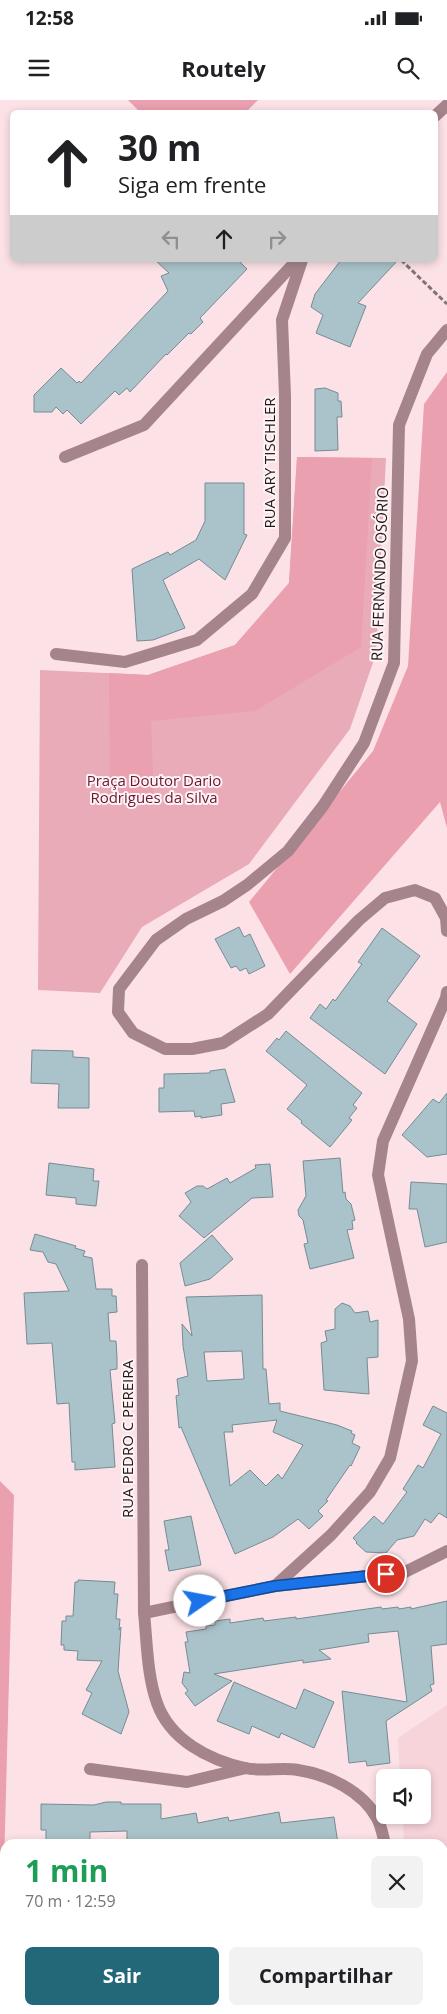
<!DOCTYPE html>
<html lang="pt">
<meta charset="utf-8">
<style>
:root{--surface:#fff;--page:#f2f2f2;--text:#202124;--muted:#757577;--accent:#236879}
body{margin:0;font-family:"Open Sans",sans-serif;background:var(--page);color:var(--text);height:100vh;display:flex;flex-direction:column;font-size:19px;white-space:nowrap}
*{box-sizing:border-box;margin:0}
p{font-size:16px;color:var(--muted)}
.icon{flex:none;width:28px;height:28px;fill:none;stroke:currentColor;stroke-width:2;stroke-linecap:round;stroke-linejoin:round}
.map{position:relative;flex:1;overflow:hidden}
.sheet{position:absolute;left:0px;top:1739px;width:448px;height:176px;display:flex;flex-direction:column;background:var(--surface);border-radius:15px 15px 0 0;box-shadow:0 2px 8px #0003}
.sheet>*{flex:none}
.guide{position:absolute;left:10px;top:10px;width:428px;height:152px;border-radius:8px;box-shadow:0 2px 8px #0003;background:#fff;color:var(--text);overflow:hidden}
.fabs{position:absolute;left:376px;top:1669px;display:grid;gap:10px}
.fabs a{display:grid;place-items:center;width:55px;height:55px;border-radius:8px;background:var(--surface);box-shadow:0 2px 8px #0003;font-size:25px}
.pin{position:absolute;display:grid;place-items:center;width:42px;height:42px;color:#fff;margin:-21px;border:2px solid #fff;border-radius:50%;box-shadow:0 1px 5px #0007}
.me{position:absolute;width:55px;margin:-28px;rotate:78deg;stroke-linejoin:round;filter:drop-shadow(0 0 4px #0008)}
.turn{display:flex;align-items:center;gap:18px;height:105px;padding:0 25px;font-size:22px}
.turn .icon{width:65px;height:65px;stroke-width:2.5}
.turn b{display:block;font-size:35px;line-height:42px}
.lanes{display:flex;align-items:center;height:48px;padding:0 25px;background:#0003;justify-content:center;gap:25px;direction:ltr}
.lanes .off{opacity:.35}
.round{display:grid;place-items:center;flex:none;width:52px;height:52px;border-radius:8px;background:var(--page)}
.overview{display:flex;align-items:center;justify-content:space-between;height:85px;padding:0 25px}
h1{font-size:30px;font-weight:700;line-height:38px;color:#1e9e55}
.primary-button{display:flex;gap:10px;margin-top:auto;padding:10px 25px}
.primary-button a{flex:1;height:58px;border-radius:8px;background:var(--accent);color:#fff;font-size:20px;font-weight:700;line-height:58px;text-align:center}
.primary-button a+a{background:var(--page);color:var(--text)}
.status{display:flex;justify-content:space-between;align-items:center;height:35px;padding:0 25px;background:var(--surface);direction:ltr}
.status svg{height:14px;fill:currentColor}
header{display:flex;justify-content:space-between;align-items:center;height:65px;padding:0 25px;background:var(--surface);font-size:22px;font-weight:700}
.map>svg:first-child{display:block}
.built{fill:#f6d4da}
.green{fill:#e8abb7}
.forest{fill:#eaa0af}
.building{fill:#aac2c9;stroke:#758c93;fill-rule:evenodd}
.lines{fill:none;stroke-linecap:round;stroke-linejoin:round}
.path{stroke:#847376;stroke-width:3;stroke-dasharray:5 2.5;stroke-linecap:butt}
.minor{stroke:#a5858b;stroke-width:12}
.route-casing{stroke:#114b97;stroke-width:12}
.route{stroke:#1a73e8;stroke-width:9}
.labels{text-anchor:middle;dominant-baseline:central;stroke-width:4;stroke-linejoin:round;paint-order:stroke}
.street-label{font-size:15px;fill:#201719;stroke:#fef4f6}
.park-label{font-size:15px;fill:#6b1632;stroke:#fef4f6}
</style>
<div class="status"><b>12:58</b><svg viewBox="0 0 49 12"><path d="M0 12V9h3v3zM5 12V6h3v6zM10 12V3h3v9zM15 12V0h3v12zM26 1h20v11H26zM47 4h2v5h-2z"/></svg></div>
<header><svg class="icon" aria-label="menu" viewBox="0 0 24 24"><path d="M4 6h16M4 12h16M4 18h16"/></svg>Routely<svg class="icon" aria-label="search" viewBox="0 0 24 24"><circle cx="10" cy="10" r="6"/><path d="M15 15l6 6"/></svg></header>
<div class="map">
<svg width="447" height="1914" viewBox="0 0 447 1914">
<rect width="100%" height="100%" fill="#fce2e7"/>
<path class="built" d="M447 1605V1914H415V1910H442V1744H404L403 1715H422V1678L400 1677 398 1638Z"/>
<path class="green" d="M297 357 386 358 376 554 350 629 249 764 142 827 100 893 38 890 40 570 148 575 235 545 289 483Z"/>
<path class="forest" d="M128 0H258L246 12H140Z
M447 272V728L440 702 290 874 249 802 373 651 408 566 424 304Z
M297 357 372 358 361 547 255 611 151 621 154 701 110 700 109 573 148 575 235 545 289 483Z
M0 1381 14 1395 0 1914Z"/>
<path class="building" d="M155 160H238L247 169 200 218 203 222 191 234 189 233 167 255 166 254 130 292 127 288 119 295 115 291 81 324 67 310 63 314 56 307 52 312H34V295L61 268 77 283 79 281 81 283 168 191 161 176 169 173Z
M341 160H398L358 203 366 206 350 247 316 233 323 215 311 207 315 194Z
M325 288 338 293V301H341L342 317H337L338 350 315 351V289Z
M205 383H244V434L247 435 225 480 199 459 163 480 185 528 153 540 137 541 132 469 168 452 170 455 196 440 205 421Z
M239 827 244 837 250 834 265 866 249 874 246 868 240 871 236 866 231 868 215 839Z
M382 828 420 856 387 901 417 924 385 974 310 918 320 904 326 909 333 899 335 901 362 864 358 862Z
M286 931 362 993 353 1005 357 1008 349 1018 352 1020 330 1047 301 1023 302 1021 287 1009 307 985 266 951 277 938 279 940Z
M32 950 73 951V957L89 958V1008H58L59 984 31 983Z
M225 969 235 1002 221 1004 222 1015 201 1018V1016L195 1017 194 1011 159 1012V988H164V974L210 973V971Z
M447 993V1054L427 1057 402 1035 433 999 439 1003Z
M340 1058 343 1093 345 1092 346 1099 351 1104 355 1120 352 1121 353 1129 347 1130 354 1158 310 1169 304 1144 308 1143 303 1120 299 1116 298 1110 306 1096 303 1061Z
M49 1063 94 1069 93 1081H99L96 1106 76 1104V1098L46 1095Z
M270 1064 273 1097 252 1098 204 1138 179 1116 191 1102 185 1093 197 1086H203L207 1089 227 1078 230 1083 256 1068 255 1065Z
M411 1082 447 1084V1142L425 1147 417 1109H409Z
M35 1134 76 1146 75 1148 85 1151 83 1156 92 1158 96 1189H112V1196H116L117 1212 108 1213 110 1241H116L117 1257V1269L110 1270 115 1323 112 1324 115 1367 75 1370V1362H72L69 1303 57 1304 52 1243 27 1244 24 1193 69 1191 56 1164 48 1162 43 1152 30 1150Z
M212 1135 233 1159 210 1179 185 1186 180 1163Z
M262 1195 263 1269H266L269 1304 280 1303V1311L337 1325 352 1331 351 1333 355 1335 352 1343 360 1347 351 1366 350 1365 326 1400 328 1401 318 1411 323 1416 309 1429 298 1419 273 1437 235 1454 181 1327 179 1328 176 1296 179 1295 177 1279 188 1276 183 1246 182 1224 192 1236 186 1197ZM242 1251 244 1279 207 1281 204 1252ZM277 1320 273 1332 303 1345 282 1379 278 1374 266 1386 250 1370 230 1386 224 1332H233L232 1325Z
M342 1203 350 1206 355 1213 368 1211 370 1222 378 1220V1257L367 1258 369 1294 324 1290 321 1243 327 1241 325 1231 335 1229V1209Z
M433 1306 447 1313V1418L439 1413 431 1423 425 1419 414 1436 397 1440 386 1453 366 1452 356 1443 357 1442 353 1438 374 1416 383 1424 407 1392 403 1389 418 1365 423 1368 441 1334 423 1325Z
M191 1416 201 1465 169 1471 165 1450H169L164 1421Z
M78 1480 115 1482 114 1494H118L116 1519H120L119 1530 121 1527 118 1571 129 1612 121 1634 82 1614 92 1593 86 1590 102 1561 77 1560 78 1551 64 1550V1545H61L62 1521H66V1516H73L75 1482H78Z
M447 1501V1544L431 1546 434 1584 430 1585 432 1591 386 1621 390 1663 367 1666 366 1661 349 1663 342 1591 407 1602 398 1531 368 1534 369 1542 319 1550 331 1559 303 1563V1560L214 1574 232 1581 195 1606 185 1593 188 1591 182 1583 184 1572 190 1573 185 1542H188L186 1532 206 1529V1526L215 1525V1521L230 1519V1523L263 1518 264 1521 296 1517V1519L381 1507 382 1509 398 1507 399 1509 411 1507V1509Z
M234 1582 296 1609 304 1589 334 1602 314 1648 281 1633 279 1638 252 1626 249 1634 217 1621Z
M106 1702H121V1704H161V1719L196 1713 198 1723 228 1717 229 1721 279 1712 281 1723 334 1717 338 1744H127V1731L90 1732V1744H46V1730H41V1704L94 1705Z"/>
<g class="lines">
<path class="path" d="M401 160 447 204
M398 1910V1914"/>
<path class="minor" d="M435 16 447 5
M447 230 427 254 399 325 394 563 364 643 323 706 288 751 247 785 223 801 186 819 156 840 119 889 118 912 133 933 165 949H192L223 943 268 914 359 820 385 798 415 790 435 798 446 818 447 831
M65 357 144 325 297 160
M56 554 125 562 197 540 252 494 285 438V296L282 220 302 160
M142 1165 144 1513C147 1542 147 1575 157 1603 170 1640 209 1660 245 1668 262 1672 281 1667 298 1670 329 1675 362 1691 377 1718 381 1725 383 1736 385 1744
M275 1486 405 1472 447 1451
M144 1513 275 1486 331 1435 370 1392 390 1358 412 1261 409 1219 378 1075 383 1041 446 898 447 892
M90 1669 187 1682 246 1668
M74 1910 76 1914"/>
</g>
<g class="lines">
<defs>
<path id="route" d="M200 1501 275 1486 386 1474"/>
</defs>
<use href="#route" class="route-casing"/>
<use href="#route" class="route"/>
</g>
<g class="labels">
<g class="street-label">
<text transform="translate(269 363) rotate(-90)">RUA ARY TISCHLER</text>
<text transform="translate(379 474) rotate(-88)">RUA FERNANDO OSÓRIO</text>
<text transform="translate(127 1339) rotate(-90)">RUA PEDRO C PEREIRA</text>
</g>
<g class="park-label">
<text x="154" y="680">Praça Doutor Dario<tspan x="154" dy="17">Rodrigues da Silva</tspan></text>
</g>
</g>
</svg>
<div class="fabs">
<a><svg class="icon" aria-label="sound" viewBox="0 0 24 24"><path d="M4 9h4l5-4v14l-5-4H4zM17 9q2 3 0 6"/></svg></a>
</div>
<div class="pin" style="left:386px;top:1474px;background:#d93025"><svg class="icon" aria-label="arrive" viewBox="0 0 24 24"><path d="M6 21V4h12l-3 4 3 4H6"/></svg></div>
<svg class="me" style="left:200px;top:1501px" viewBox="-20 -20 40 40"><circle r="19" fill="#fff"/><path d="M0-13L10 11 0 6-10 11z" fill="#1a73e8"/></svg>
<div class="guide">
<div class="turn"><svg class="icon" aria-label="ahead" viewBox="0 0 24 24"><path d="M12 20V5M6 11l6-6 6 6"/></svg><div><b>30 m</b>Siga em frente</div></div>
<div class="lanes"><svg class="icon off" aria-label="left" viewBox="0 0 24 24"><path d="M17 20v-9H6M10 6l-5 5 5 5"/></svg><svg class="icon" aria-label="ahead" viewBox="0 0 24 24"><path d="M12 20V5M6 11l6-6 6 6"/></svg><svg class="icon off" aria-label="right" viewBox="0 0 24 24"><path d="M7 20v-9h11M14 6l5 5-5 5"/></svg></div>
</div>
<section class="sheet">
<div class="overview"><div><h1>1 min</h1><p>70 m · 12:59</p></div><a class="round"><svg class="icon" aria-label="close" viewBox="0 0 24 24"><path d="M6 6l12 12M18 6L6 18"/></svg></a></div>
<div class="primary-button"><a>Sair</a><a>Compartilhar</a></div>
</section>
</div>
